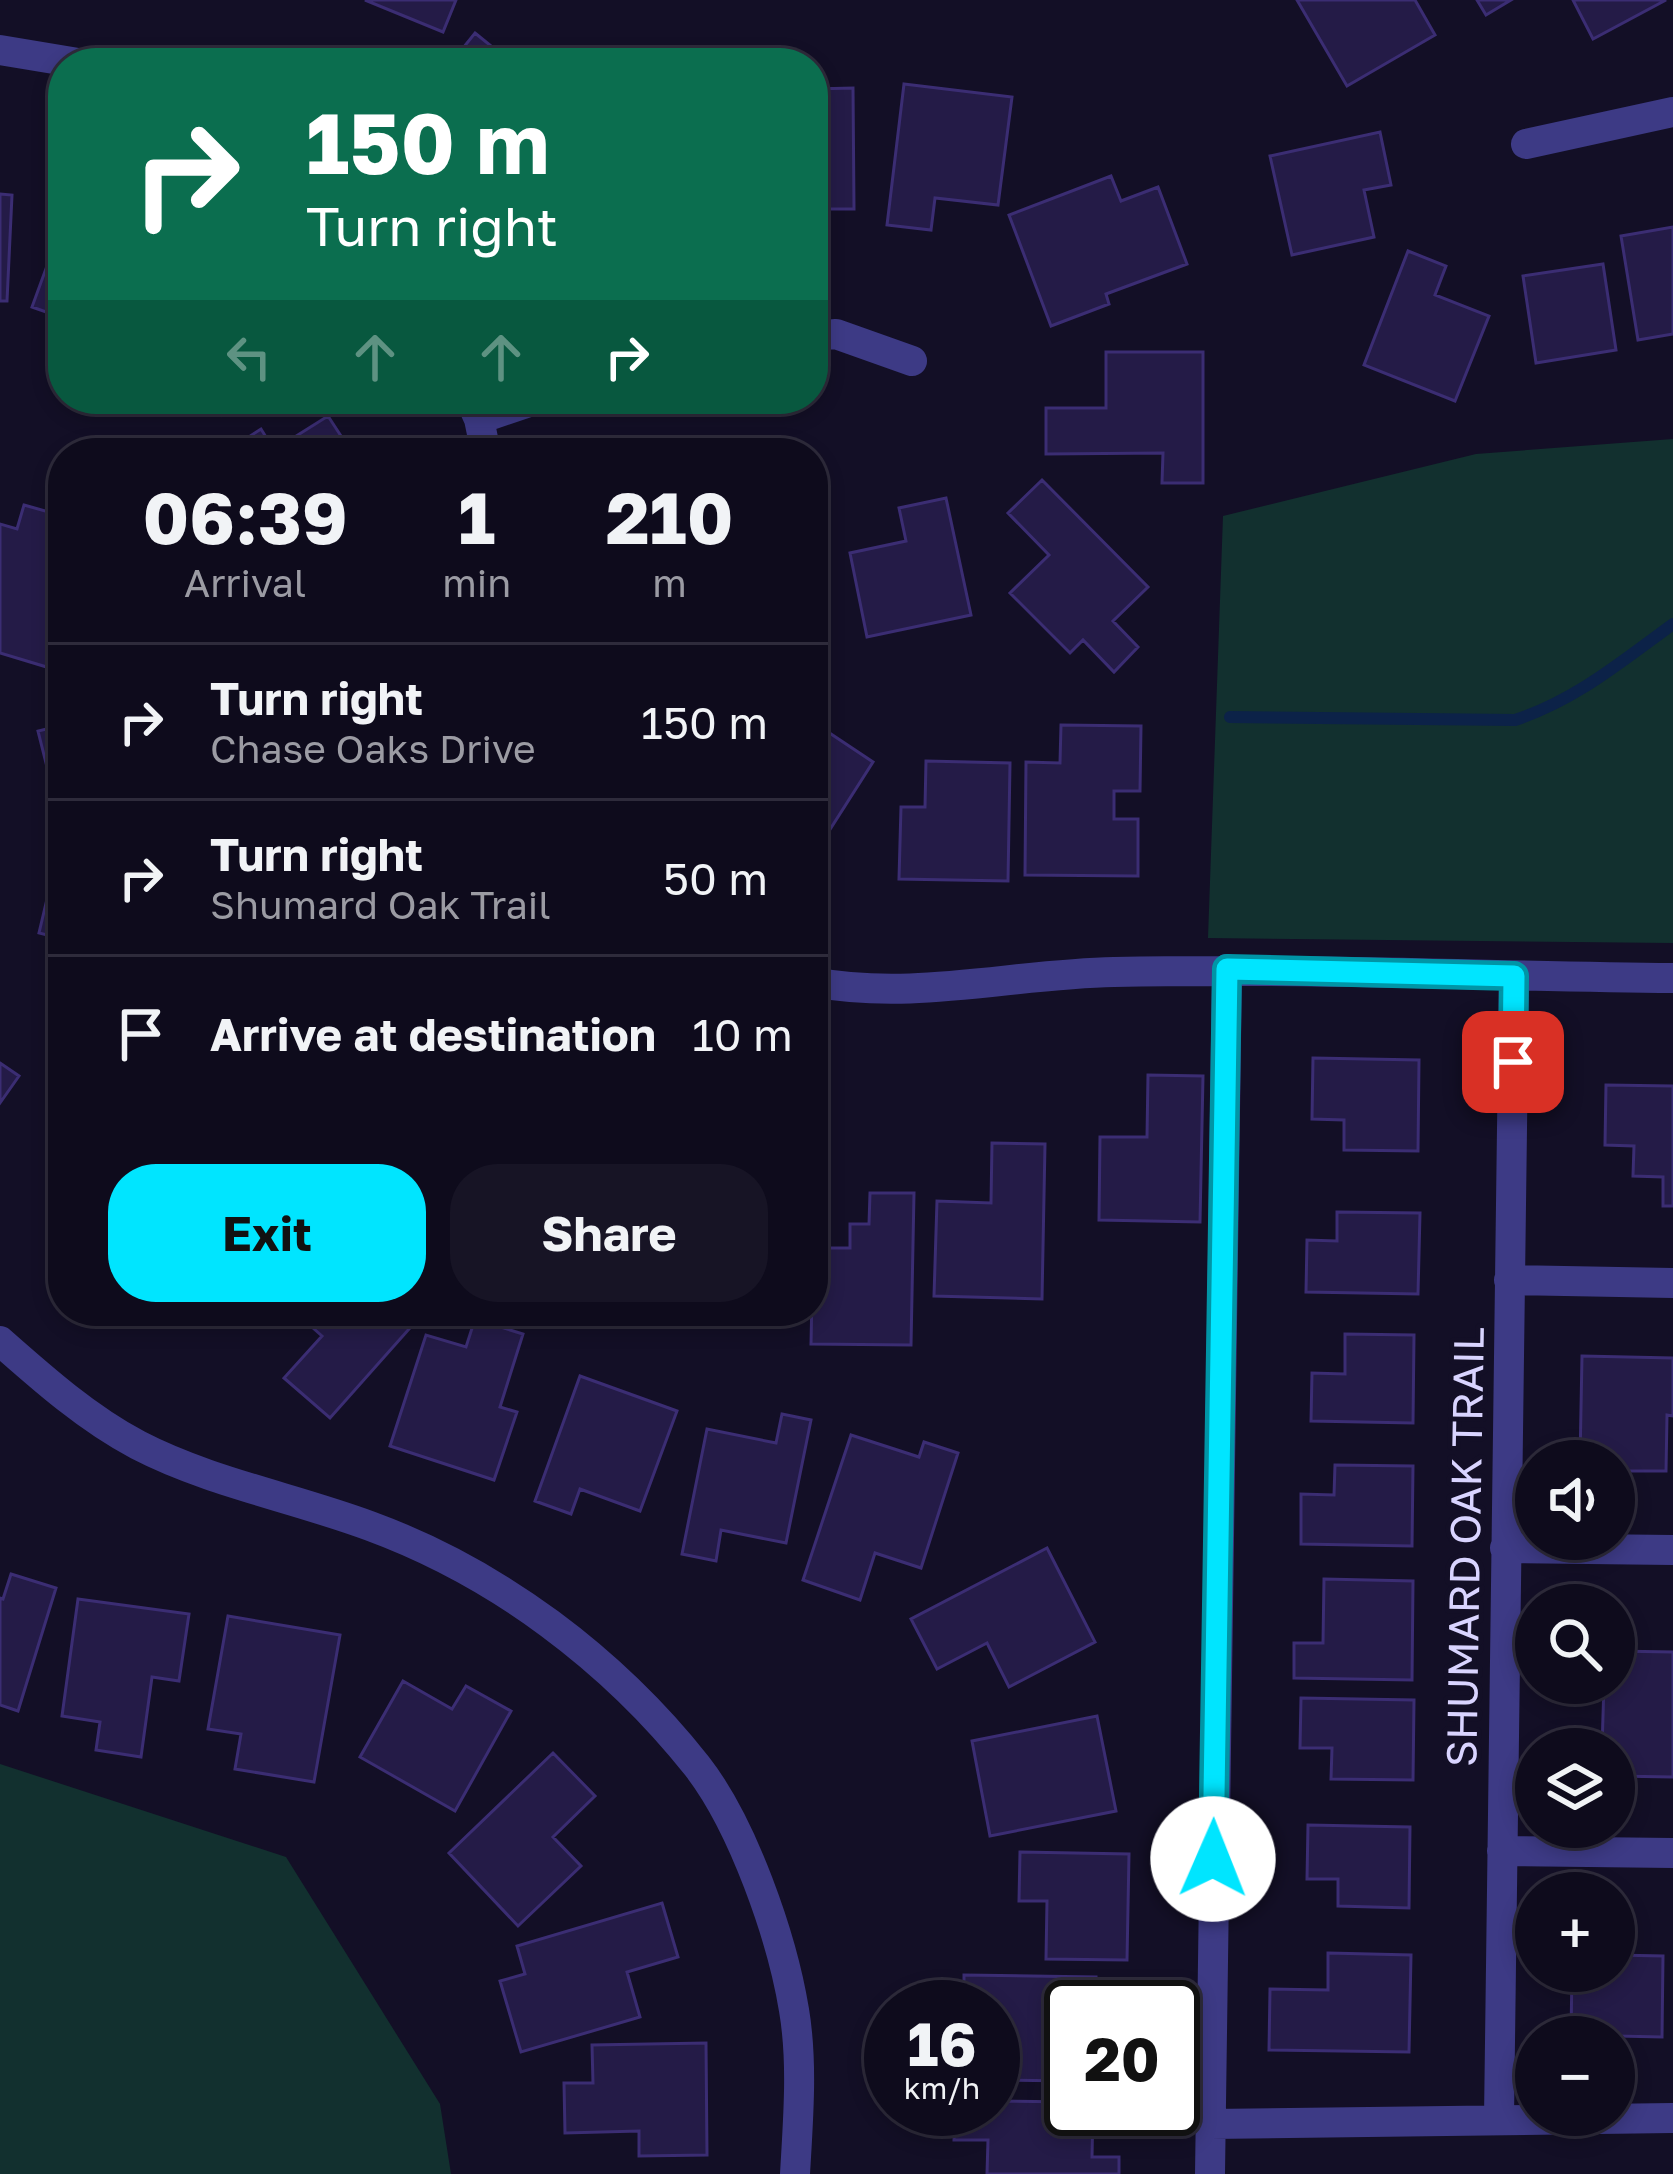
<!DOCTYPE html>
<meta charset="utf-8">
<style>
:root{--surface:#0e0b1c;--page:#171425;--text:#f1f3f6;--muted:#9b9ba3;--line:#2e2b3b;--accent:#00e5ff}
body{margin:0;font-family:"Golos Text",sans-serif;background:var(--page);color:var(--text);height:100vh;display:flex;flex-direction:column;font-size:45px;white-space:nowrap}
*{box-sizing:border-box;margin:0}
p{font-size:39px;color:var(--muted)}
.icon{flex:none;width:66px;height:66px;fill:none;stroke:currentColor;stroke-width:2;stroke-linecap:round;stroke-linejoin:round}
.map{position:relative;flex:1;overflow:hidden}
.details{position:absolute;left:48px;top:438px;width:780px;height:888px;display:flex;flex-direction:column;background:var(--surface);border-radius:48px;box-shadow:0 6px 18px #0003,0 0 0 3px var(--line)}
.details>*{flex:none}
.guide{position:absolute;left:48px;top:48px;width:780px;height:366px;border-radius:48px;box-shadow:0 6px 18px #0003,0 0 0 3px var(--line);background:#0b6e4f;color:#fff;overflow:hidden}
.controls{position:absolute;left:1515px;top:1440px;display:grid;gap:24px}
.controls a{display:grid;place-items:center;width:120px;height:120px;border-radius:50%;background:var(--surface);box-shadow:0 6px 18px #0003,0 0 0 3px var(--line);font-size:60px}
.speed{position:absolute;left:864px;top:1980px;display:flex;gap:24px;font-size:60px;font-weight:700;text-align:center}
.speed>*{display:grid;place-content:center;width:156px;height:156px;border-radius:50%;background:var(--surface);box-shadow:0 6px 18px #0003,0 0 0 3px var(--line);line-height:1}
.speed small{font-size:30px;font-weight:400}
.speed .limit{border:6px solid #111;border-radius:18px;background:#fff;color:#111}
.pin{position:absolute;display:grid;place-items:center;width:102px;height:102px;color:#fff;margin:-51px;border-radius:24px;box-shadow:0 6px 18px #0006}
.me{position:absolute;width:132px;margin:-66px;rotate:1deg;stroke-linejoin:round;filter:drop-shadow(0 0 9px #0008)}
.turn{display:flex;align-items:center;gap:42px;height:252px;padding:0 60px;font-size:54px}
.turn .icon{width:156px;height:156px;stroke-width:2.5}
.turn b{display:block;font-size:84px;line-height:102px}
.lanes{display:flex;align-items:center;height:114px;padding:0 60px;background:#0003;justify-content:center;gap:60px;direction:ltr}
.lanes .off{opacity:.35}
.eta{display:flex;justify-content:space-evenly;align-items:center;height:204px;text-align:center}
.eta b{font-size:72px;font-weight:700;line-height:84px}
.action{display:flex;gap:24px;margin-top:auto;padding:24px 60px}
.action a{flex:1;height:138px;border-radius:48px;background:var(--accent);color:#111;font-size:48px;font-weight:700;line-height:138px;text-align:center}
.action a+a{background:var(--page);color:var(--text)}
ul{padding:0;list-style:none}
li{display:flex;align-items:center;gap:36px;height:156px;padding:0 60px;border-top:3px solid var(--line)}
li div{flex:1}
li b{display:block;font-size:45px}
li em{font-style:normal}
.map>svg:first-child{display:block}
.green{fill:#12302f}
.lines{fill:none;stroke-linecap:round;stroke-linejoin:round}
.stream{stroke:#0c2248;stroke-width:12}
.building{fill:#241b47;stroke:#3b2d73;stroke-width:3}
.minor{stroke:#3d3a85;stroke-width:30}
.route-casing{stroke:#0095a6;stroke-width:30}
.route{stroke:#00e5ff;stroke-width:21}
.labels{text-anchor:middle;dominant-baseline:central;stroke-width:10;stroke-linejoin:round;paint-order:stroke}
.street-label{font-size:42px;fill:#d9d4ff;stroke:#130f26}
</style>
<div class="map">
<svg width="1673" height="2174" viewBox="0 0 1673 2174">
<rect width="100%" height="100%" fill="#130f26"/>
<path class="green" d="M1673 439V943L1208 938 1223 516 1476 454Z
M0 1764 286 1857 440 2104 451 2174H0Z"/>
<g class="lines">
<path class="stream" d="M1230 717 1515 720C1576 700 1622 661 1673 624"/>
</g>
<path class="building" d="M365 0H456L443 32Z
M1297 0H1415L1435 35 1347 86Z
M1477 0H1511L1486 15Z
M1573 0H1666L1593 39Z
M475 33 512 63H451Z
M904 84 1012 97 998 205 935 198 931 230 887 225Z
M853 88 854 209H813V89Z
M1380 132 1391 185 1364 190 1374 237 1292 255 1270 156Z
M1111 176 1121 201 1158 187 1187 264 1106 294 1109 304 1051 326 1009 215Z
M0 194 12 195 7 301H0Z
M63 222V318L32 307Z
M1673 227V334L1638 340 1621 236Z
M1408 251 1446 266 1435 295 1489 316 1455 401 1364 365Z
M1603 264 1616 350 1536 363 1523 276Z
M1106 352H1203V483H1162L1163 453 1046 454V408H1106Z
M203 399H235L221 415Z
M328 416 352 453H224L261 429 274 450Z
M708 437 711 453H601Z
M1042 480 1148 587 1113 621 1138 647 1114 672 1083 640 1070 653 1010 593 1049 555 1008 513Z
M946 498 971 615 867 637 850 553 906 541 899 508Z
M24 505 63 516V621L50 668 0 653V524L17 529Z
M813 722 873 762 813 856Z
M63 725V826L62 827 38 731Z
M1061 725 1141 726 1140 791H1114V819H1138V876L1025 875 1026 762 1060 763Z
M926 761 1010 763 1008 881 899 879 901 807H925Z
M51 882 63 885V939L39 933Z
M63 948V987L54 985Z
M1313 1058 1419 1060 1418 1151 1344 1150V1120L1312 1119Z
M0 1063 19 1076 0 1103Z
M1148 1075 1203 1076 1200 1222 1099 1220 1100 1137H1147Z
M1606 1085 1673 1086V1206H1663V1177L1633 1176 1634 1146 1605 1145Z
M992 1143 1045 1144 1042 1299 934 1296 937 1201 991 1203Z
M870 1193H914L911 1345 811 1344 813 1248H850V1224H869Z
M1337 1212 1420 1213 1418 1294 1306 1292 1307 1240 1337 1241Z
M207 1311H240L220 1327Z
M294 1311H425L330 1418 284 1378 322 1336Z
M695 1311H738L736 1319Z
M475 1319 523 1334 500 1407 517 1412 494 1480 390 1446 426 1335 466 1347Z
M1345 1334 1414 1335 1413 1423 1311 1421 1312 1373 1345 1374Z
M1582 1356 1673 1358V1416L1667 1415 1666 1471H1614V1461H1580Z
M580 1376 677 1411 640 1511 580 1489 571 1514 535 1501Z
M782 1414 811 1420 786 1543 721 1530 716 1561 682 1554 707 1429 776 1443Z
M851 1435 919 1457 924 1442 958 1453 921 1568 875 1553 860 1600 803 1580Z
M1335 1465 1413 1466 1412 1546 1301 1544V1494L1334 1495Z
M1047 1548 1095 1642 1009 1687 987 1643 937 1669 911 1619Z
M11 1574 56 1588 18 1711 0 1705V1598L3 1599Z
M1324 1579 1413 1581 1412 1680 1294 1678V1643H1323Z
M78 1599 189 1614 179 1681 152 1677 141 1757 96 1750 100 1722 62 1716Z
M228 1616 340 1635 314 1782 235 1769 241 1734 208 1729Z
M1614 1651 1673 1652V1777L1614 1776V1749H1602L1604 1683H1614Z
M403 1681 452 1709 466 1686 511 1711 455 1811 360 1757Z
M1301 1698 1414 1700 1413 1780 1331 1779 1332 1748H1300Z
M1097 1716 1116 1811 990 1836 972 1741Z
M553 1753 595 1796 553 1837 581 1866 518 1926 449 1853Z
M1308 1825 1410 1827 1409 1908 1338 1906V1879H1307Z
M1020 1852 1129 1854 1127 1960 1046 1959 1047 1901H1019Z
M662 1903 678 1957 627 1972 640 2017 521 2052 500 1981 525 1974 517 1946Z
M1328 1953 1411 1955 1409 2052 1269 2050 1270 1989 1328 1990Z
M1614 1955 1663 1956 1662 2037 1571 2035 1572 1971H1614Z
M964 1975 1096 1977 1095 2007H1071V2081L993 2080V2007H964Z
M706 2043 707 2155 639 2156V2131L565 2133 564 2083H593L592 2045Z
M993 2101 1071 2102V2109H1093L1092 2157H1119V2174H987L988 2140H954L955 2109H993Z"/>
<g class="lines">
<path class="minor" d="M0 50 78 63
M1526 144 1673 112
M813 336 836 334 912 361
M470 399 479 419 486 453
M479 419 538 399
M813 982C914 1001 1012 974 1114 972 1300 968 1487 976 1673 978
M1509 1280 1673 1283
M0 1341C43 1379 87 1418 138 1445 209 1482 295 1498 370 1526 498 1573 613 1660 697 1766 743 1825 782 1937 794 2010 803 2063 798 2121 795 2174
M1505 1548 1673 1550
M1502 1851 1673 1853
M1499 2118 1514 976
M1211 2124 1673 2118
M1210 2174 1227 969"/>
</g>
<g class="lines">
<defs>
<path id="route" d="M1213 1859 1227 969 1514 976 1513 1062"/>
</defs>
<use href="#route" class="route-casing"/>
<use href="#route" class="route"/>
</g>
<g class="labels">
<g class="street-label">
<text transform="translate(1464 1547) rotate(-89)">SHUMARD OAK TRAIL</text>
</g>
</g>
</svg>
<div class="controls">
<a><svg class="icon" aria-label="sound" viewBox="0 0 24 24"><path d="M4 9h4l5-4v14l-5-4H4zM17 9q2 3 0 6"/></svg></a>
<a><svg class="icon" aria-label="search" viewBox="0 0 24 24"><circle cx="10" cy="10" r="6"/><path d="M15 15l6 6"/></svg></a>
<a><svg class="icon" aria-label="layers" viewBox="0 0 24 24"><path d="M12 4l9 5-9 5-9-5zM3 14l9 5 9-5"/></svg></a>
<a>+</a>
<a>−</a>
</div>
<div class="speed"><div>16<small>km/h</small></div><div class="limit">20</div></div>
<div class="pin" style="left:1513px;top:1062px;background:#d93025"><svg class="icon" aria-label="arrive" viewBox="0 0 24 24"><path d="M6 21V4h12l-3 4 3 4H6"/></svg></div>
<svg class="me" style="left:1213px;top:1859px" viewBox="-20 -20 40 40"><circle r="19" fill="#fff"/><path d="M0-13L10 11 0 6-10 11z" fill="#00e5ff"/></svg>
<div class="guide">
<div class="turn"><svg class="icon" aria-label="right" viewBox="0 0 24 24"><path d="M7 20v-9h11M14 6l5 5-5 5"/></svg><div><b>150 m</b>Turn right</div></div>
<div class="lanes"><svg class="icon off" aria-label="left" viewBox="0 0 24 24"><path d="M17 20v-9H6M10 6l-5 5 5 5"/></svg><svg class="icon off" aria-label="ahead" viewBox="0 0 24 24"><path d="M12 20V5M6 11l6-6 6 6"/></svg><svg class="icon off" aria-label="ahead" viewBox="0 0 24 24"><path d="M12 20V5M6 11l6-6 6 6"/></svg><svg class="icon" aria-label="right" viewBox="0 0 24 24"><path d="M7 20v-9h11M14 6l5 5-5 5"/></svg></div>
</div>
<section class="details">
<div class="eta">
<div><b>06:39</b><p>Arrival</p></div>
<div><b>1</b><p>min</p></div>
<div><b>210</b><p>m</p></div>
</div>
<ul>
<li><svg class="icon" aria-label="right" viewBox="0 0 24 24"><path d="M7 20v-9h11M14 6l5 5-5 5"/></svg><div><b>Turn right</b><p>Chase Oaks Drive</p></div><em>150 m</em></li>
<li><svg class="icon" aria-label="right" viewBox="0 0 24 24"><path d="M7 20v-9h11M14 6l5 5-5 5"/></svg><div><b>Turn right</b><p>Shumard Oak Trail</p></div><em>50 m</em></li>
<li><svg class="icon" aria-label="arrive" viewBox="0 0 24 24"><path d="M6 21V4h12l-3 4 3 4H6"/></svg><div><b>Arrive at destination</b></div><em>10 m</em></li>
</ul>
<div class="action"><a>Exit</a><a>Share</a></div>
</section>
</div>
